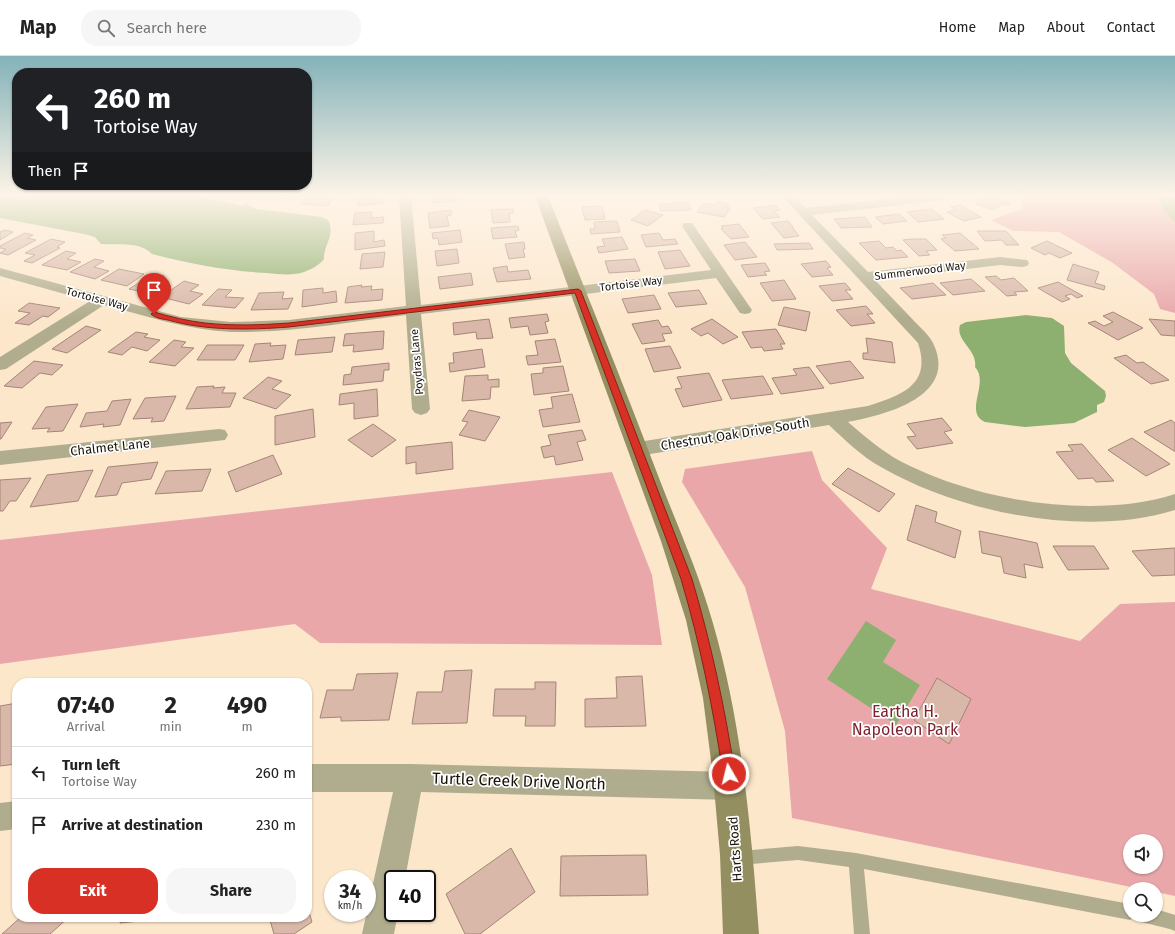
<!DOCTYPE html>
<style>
:root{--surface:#fff;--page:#f6f6f6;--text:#222;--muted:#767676;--line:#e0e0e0;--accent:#d93025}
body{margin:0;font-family:"Fira Sans",sans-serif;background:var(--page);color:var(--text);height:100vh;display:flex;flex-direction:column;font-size:15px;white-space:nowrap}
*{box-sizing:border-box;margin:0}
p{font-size:13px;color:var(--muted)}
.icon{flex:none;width:22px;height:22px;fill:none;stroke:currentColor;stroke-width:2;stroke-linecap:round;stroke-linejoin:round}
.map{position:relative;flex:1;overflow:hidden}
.side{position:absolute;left:12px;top:622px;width:300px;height:244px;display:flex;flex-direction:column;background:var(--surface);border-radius:16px;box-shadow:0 1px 3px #0004}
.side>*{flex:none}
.hud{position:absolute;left:12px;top:12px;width:300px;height:122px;border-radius:16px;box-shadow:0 1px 3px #0004;background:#202124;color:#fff;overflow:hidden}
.buttons{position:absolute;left:1123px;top:778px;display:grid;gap:8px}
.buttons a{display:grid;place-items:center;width:40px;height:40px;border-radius:50%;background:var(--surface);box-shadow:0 1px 3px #0004;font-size:20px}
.speed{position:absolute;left:324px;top:814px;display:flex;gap:8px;font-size:20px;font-weight:700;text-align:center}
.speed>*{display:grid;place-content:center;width:52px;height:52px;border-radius:50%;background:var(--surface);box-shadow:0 1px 3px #0004;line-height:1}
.speed small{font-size:10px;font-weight:400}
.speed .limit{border:2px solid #111;border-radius:6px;background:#fff;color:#111}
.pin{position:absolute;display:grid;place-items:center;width:34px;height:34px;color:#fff;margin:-41px -17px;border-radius:50% 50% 50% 0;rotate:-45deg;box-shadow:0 0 4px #0007}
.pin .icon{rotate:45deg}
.me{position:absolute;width:44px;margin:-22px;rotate:352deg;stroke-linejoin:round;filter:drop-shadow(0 0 3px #0008)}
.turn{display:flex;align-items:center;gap:14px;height:84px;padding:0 16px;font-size:18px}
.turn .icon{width:52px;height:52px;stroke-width:2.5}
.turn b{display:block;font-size:28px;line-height:34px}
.then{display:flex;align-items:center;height:38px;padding:0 16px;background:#0003;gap:8px;font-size:15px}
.eta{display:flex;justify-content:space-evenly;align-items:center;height:68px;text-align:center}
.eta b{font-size:24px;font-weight:700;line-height:28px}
.cta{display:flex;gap:8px;margin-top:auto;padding:8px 16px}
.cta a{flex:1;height:46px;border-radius:16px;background:var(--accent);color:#fff;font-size:16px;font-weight:700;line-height:46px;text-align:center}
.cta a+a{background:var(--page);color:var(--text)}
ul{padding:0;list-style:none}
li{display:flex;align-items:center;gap:12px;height:52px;padding:0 16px;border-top:1px solid var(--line)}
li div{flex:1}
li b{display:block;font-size:15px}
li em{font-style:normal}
header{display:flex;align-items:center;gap:24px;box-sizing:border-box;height:56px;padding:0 20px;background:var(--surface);border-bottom:1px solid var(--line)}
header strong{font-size:19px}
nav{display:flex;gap:22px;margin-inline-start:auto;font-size:14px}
.search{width:280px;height:36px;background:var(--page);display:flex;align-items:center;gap:10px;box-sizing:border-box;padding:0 14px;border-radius:16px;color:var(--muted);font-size:15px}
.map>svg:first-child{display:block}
.green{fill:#e9a7aa;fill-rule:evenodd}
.water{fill:#8db070}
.building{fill:#d9b8a9;stroke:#a48577}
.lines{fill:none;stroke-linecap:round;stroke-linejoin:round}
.lane{fill:#b0ad8e;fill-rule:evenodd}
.street{fill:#b0ad8e;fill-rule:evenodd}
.secondary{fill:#948f60;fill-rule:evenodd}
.route{fill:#d93025;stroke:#8d1f18}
.labels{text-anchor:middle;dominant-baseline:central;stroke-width:3.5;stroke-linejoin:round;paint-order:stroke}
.far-street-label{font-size:11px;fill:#1b140a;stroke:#fff}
.street-label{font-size:13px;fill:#1b140a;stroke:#fff}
.near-park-label{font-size:16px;fill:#7f2230;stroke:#fff}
.near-street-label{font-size:16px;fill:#1b140a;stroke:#fff}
</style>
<header>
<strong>Map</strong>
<div class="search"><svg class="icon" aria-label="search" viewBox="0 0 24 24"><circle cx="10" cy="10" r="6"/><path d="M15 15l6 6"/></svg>Search here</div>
<nav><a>Home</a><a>Map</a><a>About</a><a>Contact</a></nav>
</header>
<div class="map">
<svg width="1175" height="878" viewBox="0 0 1175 878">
<rect width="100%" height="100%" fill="#fce7cb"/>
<path class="green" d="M1022 140H1158L1164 155 1175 167V257L1160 253 1154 238 1113 207 1059 176 1013 175 991 164 1022 153Z
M812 395 822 424 887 492 871 533 1080 585 1120 548 1175 546V840L1156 836V833H1141L792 762 785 675 745 531 682 426 685 413ZM1130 785H1156V811H1130Z
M612 416 652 519 662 589 320 587 295 568 0 608V484Z"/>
<path class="water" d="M0 140H192L219 144 242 150 248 147 249 150 256 153 322 161 328 164C336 179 323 190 324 203 319 209 312 213 304 216 292 220 279 218 267 217 228 215 190 208 152 198 140 185 118 189 101 188L95 181 84 178 0 162Z
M1158 140H1175V167L1164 155Z
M1026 259 1052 262 1064 270 1065 297 1071 307 1105 335 1106 340 1104 346 1097 349V356L1074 367 1025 371 985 366C963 356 990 327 975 311 978 294 955 285 960 269L966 266Z
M866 565 896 584 883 606 920 629 896 669 827 623Z"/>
<path class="building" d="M269 140H299L294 143 276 142 274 144 265 142Z
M307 140H319L318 141H334L328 150 300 148Z
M357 140H374L375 144 383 143V147L358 150Z
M429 140H457L458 145 432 147V140Z
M987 140 1010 147 1007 149 1002 148 994 154 975 148Z
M688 146 691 154 661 155 659 148Z
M717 146 729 148 727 152H731L724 161 697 156 704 147 714 149Z
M776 149 780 154 774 155 780 161 763 163 753 152Z
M960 149 981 161 964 165 947 156 956 154 951 151Z
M602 150 605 163 585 164 582 151Z
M513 153 514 157 509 158 510 166 493 167 491 154Z
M932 153 944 163 918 166 907 156Z
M451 154V159L447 160 449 170 430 172 428 157Z
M645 154 663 159 648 170 631 164Z
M372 156 371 162 384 161 383 167 353 169 355 157Z
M899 158 907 165 883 168 875 161Z
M865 161 872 171 841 172 834 163Z
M617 165 620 176 591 178 590 173H595L594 166Z
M788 165 793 171H792L799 180 784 182 771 167Z
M739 168 749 181 731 183 721 173 723 172 721 170Z
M518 170 519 174 515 175 517 181 493 183 491 172Z
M5 174 13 176 0 184V176Z
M460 174 462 186 439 189 438 182 433 183 432 177Z
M374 175V186L384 184 385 190 355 194V177Z
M977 175H1006L1019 189H1006L1002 184 985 185Z
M25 177 33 179 27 182 36 184 8 199 0 197 6 193 0 192V190Z
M659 177 663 184 675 183 678 188 646 191 641 179Z
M960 177 979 193 955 195 941 183 946 182 942 179Z
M622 181 628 193 599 197 597 191 605 190 602 183Z
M51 183 65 186 57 191 60 192 32 207 24 205 35 199 25 197Z
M912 183H926L937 194 926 195 930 199 919 200 903 184Z
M879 185 886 192 893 191 897 195 901 194 908 201 876 204 859 187Z
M1047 185 1072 197 1060 202 1049 197 1045 199 1031 192Z
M524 186 525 193H523L525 201 509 203 505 188Z
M745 186 757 201 735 204 724 189Z
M809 187 813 193 777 194 774 188Z
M457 193 459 207 437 210 435 195Z
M680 194 690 210 665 213 658 196Z
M66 195 76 197 67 203 81 206 67 214 42 209Z
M385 196 383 211 360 213 362 198Z
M95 203 104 205 94 211 109 215 95 223 70 216Z
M635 203 640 215 609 217 605 205Z
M826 205 831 211 827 212 833 219 812 221 801 208Z
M765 207 770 215 764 216 767 219 748 221 741 209Z
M1073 208 1099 216 1095 227 1105 230 1104 234 1067 224Z
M507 210 508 216 528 214 531 223 497 226 493 212Z
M119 213 144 218 127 230 101 224Z
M471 217 473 229 440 233 438 221Z
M153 218 164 220 155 226 171 230 157 239 129 233Z
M996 220 1001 224 1014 222 1028 235 1014 236 1017 239 1007 240 985 221Z
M971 223 985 235 953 239 940 227Z
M784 224 796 243 772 245 760 227Z
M184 225 199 229 190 235 203 238 189 248 161 241Z
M1058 226 1083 240 1077 242 1071 238 1065 240 1070 243 1062 246 1038 232Z
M845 227 851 234H845L853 243 832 245 819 230Z
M933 227 946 239 912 243 900 232Z
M362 229 361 231 372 230 371 234 383 233 382 244 345 247 348 231Z
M323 232V237L336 235 337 246 302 251 303 234Z
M218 233 232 234 225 241 244 242 235 252 202 249Z
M699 234 707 248 676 251 668 237Z
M284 236 282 243 293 242 288 253 251 254 259 237Z
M654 239 661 253 628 257 622 243Z
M29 247 60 252 48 261 43 260 29 269 15 267 30 257 18 255Z
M866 250 873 258H867L875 267 851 270 836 254Z
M784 251 810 256 806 275 778 269Z
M1113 256 1143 272 1118 284 1088 267 1095 265 1104 270 1113 266 1103 260Z
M547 258 549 265 545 266 548 277 530 279 528 270 511 272 509 262Z
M489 263 493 282 477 283 476 276 454 279 453 267Z
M712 263 738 281 723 288 708 277 701 280 691 273Z
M1149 263 1175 265V280L1161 279Z
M658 264 662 271 668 270 672 277 662 278 665 285 642 288 632 268Z
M86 270 101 274 67 297 52 293Z
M776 273 785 288H780L783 293 764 295 762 291 751 292 742 276Z
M384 275 383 293 353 296 354 289 343 290 345 278Z
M136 276 148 278 144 281 160 284 147 295 132 291 122 299 108 296Z
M335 281 332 296 295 299 298 284Z
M866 282 892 286 895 307 863 303V297H868Z
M555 283 561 306 528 309 526 300 538 299 535 285Z
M174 284 186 286 181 291 194 292 175 310 149 306Z
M271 287 270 290 286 289 283 303 249 306 255 288Z
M207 289H244L235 304H197Z
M670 290 681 312 654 316 645 293Z
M482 293 485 311 450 316 449 307H454L453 297Z
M1126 299 1137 307 1143 306 1169 324 1151 328 1114 302Z
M34 305 63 309 52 319 40 317 22 332 4 330Z
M850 305 864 322 830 328 816 310Z
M389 307V314H384L383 325 343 329 344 319 351 318 352 311Z
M563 310 569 335 534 339 531 318 543 317V312Z
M809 311 824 332 781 338 772 322 797 319 793 313Z
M709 317 722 344 683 351 675 333 682 332 677 321Z
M488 319V324L499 323V331H491L490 343 462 345 465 320Z
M763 320 773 338 731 343 722 324Z
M268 321 282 325 272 333 291 339 276 353 243 342Z
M214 330 213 332 225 331 222 337H236L230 351 186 353 197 331Z
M377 333 378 360 354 363V347L339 349 340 338Z
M572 338 580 366 543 371 539 354 553 352 551 341Z
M176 340 164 365 151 366 153 362 133 363 145 342Z
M131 343 120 369 103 371 104 368 80 371 86 357 107 355 112 345Z
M78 348 63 375 47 376 50 372 32 373 46 351Z
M313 353 315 381 275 389V360Z
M469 354 500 361 485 385 459 379 468 366 462 365Z
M942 362 952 374 944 376 953 387 917 393 907 381 916 380 907 368Z
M1171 364 1175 367V395H1174L1144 376Z
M12 366 1 383H0V367Z
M373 368 396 384 372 401 348 384Z
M582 374 586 384 577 386 583 404 556 409 554 400 544 402 541 391 551 389 548 379Z
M1132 382 1170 408 1146 420 1108 394Z
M452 386 453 413 416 418V406L406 408V391Z
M1082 388 1114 425 1096 426 1093 422 1078 423 1056 396 1073 395 1068 389Z
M273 399 282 418 236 436 228 416Z
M158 406 151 423 122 427 117 439 95 441 108 411Z
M848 412 895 438 879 456 832 428Z
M211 413 202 435 155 438 166 415Z
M93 414 78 445 30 451 47 419Z
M31 422 16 445H10L3 455H0V424Z
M916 449 937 456 935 466 961 475 955 502 907 484Z
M979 475 1037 487 1043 512 1024 508 1026 522 1004 517 1001 501 982 497Z
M1053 490H1094L1109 513 1068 514Z
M1175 492V519L1152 520 1132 495Z
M472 614 467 667 412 668 417 636H442L445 615Z
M398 617 389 664 341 665V661L320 662 327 634H353L357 618Z
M642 620 646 670 585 671V643L617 642 616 621Z
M937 622 971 643 949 688 914 664Z
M535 626H556L555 670H525L526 660H493L495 633H535Z
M17 647V708L0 710V650Z
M511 792 535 836 480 878H465L446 838Z
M646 799 648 839 560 840 561 800Z
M307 849 312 866 294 878H274L269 861H307Z
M21 861H69L50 878H2Z
M122 861H179L120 867Z"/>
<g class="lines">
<path class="lane" d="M798 790 856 797 1130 848V859H1156V853L1175 859V875C1163 870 1150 869 1138 865L1136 860 1130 864 864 813 870 878H854L849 811 798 804 739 809 734 807 732 802 734 797 739 795Z"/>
<path class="street" d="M399 140H411L421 249 711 214 682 170 684 167H692L752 254 750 257 745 258 740 257 716 222 421 258 430 353 427 357 421 359 415 357 412 353 406 259C349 266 290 277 232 276 188 274 146 260 104 249L6 313 0 314V301L90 245 0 220V212L181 261 231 266 289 264 406 250Z
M782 140H794L806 152 915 140H949L947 143 943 144 812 159 868 216 1000 201 1027 204 1029 207 1027 210 1022 211 1000 209 875 224C888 238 902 252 915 266 921 272 929 279 933 287 959 340 886 359 848 366 862 378 877 391 893 401 969 444 1091 465 1175 438V454C1086 482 960 457 881 411 861 400 845 384 829 369L638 400 631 398 629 393 631 388 638 386 868 350C902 339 932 329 918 287Z
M219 373 225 374 228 379 225 384 0 409V395Z
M307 708H410L731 716 741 720 745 730 741 740 731 744 421 736 405 823H393V857H398L394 878H362L393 736H307Z
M17 745V773L0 775V747Z"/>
<path class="secondary" d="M535 140H548C585 234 623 327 659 422 677 469 698 515 712 564 742 666 751 772 759 878H723L720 799 713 720 703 642 686 564 661 485Z"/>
</g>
<linearGradient id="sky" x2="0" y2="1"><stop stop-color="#83b2b8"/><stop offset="0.53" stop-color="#fef4e8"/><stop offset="1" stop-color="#fef4e8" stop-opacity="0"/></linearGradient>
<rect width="1175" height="263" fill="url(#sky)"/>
<path class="route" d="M578 233 581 235 692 523C711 587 725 652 735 718L734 723 729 725 725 723 723 718C713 652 700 587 681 523L575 237 289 271C249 274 207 275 168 264 162 263 155 262 151 258L154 256C171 261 188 265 205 267 233 270 261 269 289 267Z"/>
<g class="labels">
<g class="far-street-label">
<text transform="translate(920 215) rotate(-7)">Summerwood Way</text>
<text transform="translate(631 228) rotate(-7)">Tortoise Way</text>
<text transform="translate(97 243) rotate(15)">Tortoise Way</text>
<text transform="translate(417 306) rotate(-95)">Poydras Lane</text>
</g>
<g class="street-label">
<text transform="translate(735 378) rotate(-9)">Chestnut Oak Drive South</text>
<text transform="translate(110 391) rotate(-6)">Chalmet Lane</text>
<text transform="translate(735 793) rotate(-94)">Harts Road</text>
</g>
<g class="near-park-label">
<text x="905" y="655">Eartha H.<tspan x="905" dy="18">Napoleon Park</tspan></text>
</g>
<g class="near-street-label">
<text transform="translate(519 725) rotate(2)">Turtle Creek Drive North</text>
</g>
</g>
</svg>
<div class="buttons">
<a><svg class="icon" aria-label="sound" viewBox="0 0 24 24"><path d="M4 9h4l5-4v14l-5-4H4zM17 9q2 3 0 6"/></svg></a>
<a><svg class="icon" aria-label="search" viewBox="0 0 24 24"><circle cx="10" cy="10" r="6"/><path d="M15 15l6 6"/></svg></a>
</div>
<div class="speed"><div>34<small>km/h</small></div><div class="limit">40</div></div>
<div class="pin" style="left:154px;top:258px;background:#d93025"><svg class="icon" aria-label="arrive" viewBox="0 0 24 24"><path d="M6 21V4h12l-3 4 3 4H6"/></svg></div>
<svg class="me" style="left:729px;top:718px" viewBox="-20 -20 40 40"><circle r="17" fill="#d93025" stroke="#fff" stroke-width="3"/><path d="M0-11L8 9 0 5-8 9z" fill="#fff"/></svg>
<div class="hud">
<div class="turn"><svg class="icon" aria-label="left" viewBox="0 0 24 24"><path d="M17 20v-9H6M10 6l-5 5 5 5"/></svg><div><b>260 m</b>Tortoise Way</div></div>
<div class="then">Then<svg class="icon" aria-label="arrive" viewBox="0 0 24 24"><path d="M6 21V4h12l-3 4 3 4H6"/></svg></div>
</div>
<section class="side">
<div class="eta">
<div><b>07:40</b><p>Arrival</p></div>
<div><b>2</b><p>min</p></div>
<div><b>490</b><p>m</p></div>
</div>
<ul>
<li><svg class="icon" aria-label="left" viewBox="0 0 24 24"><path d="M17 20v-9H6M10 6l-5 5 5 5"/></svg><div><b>Turn left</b><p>Tortoise Way</p></div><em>260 m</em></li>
<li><svg class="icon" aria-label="arrive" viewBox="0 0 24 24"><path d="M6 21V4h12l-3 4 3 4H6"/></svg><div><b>Arrive at destination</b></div><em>230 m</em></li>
</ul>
<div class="cta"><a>Exit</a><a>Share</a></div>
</section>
</div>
